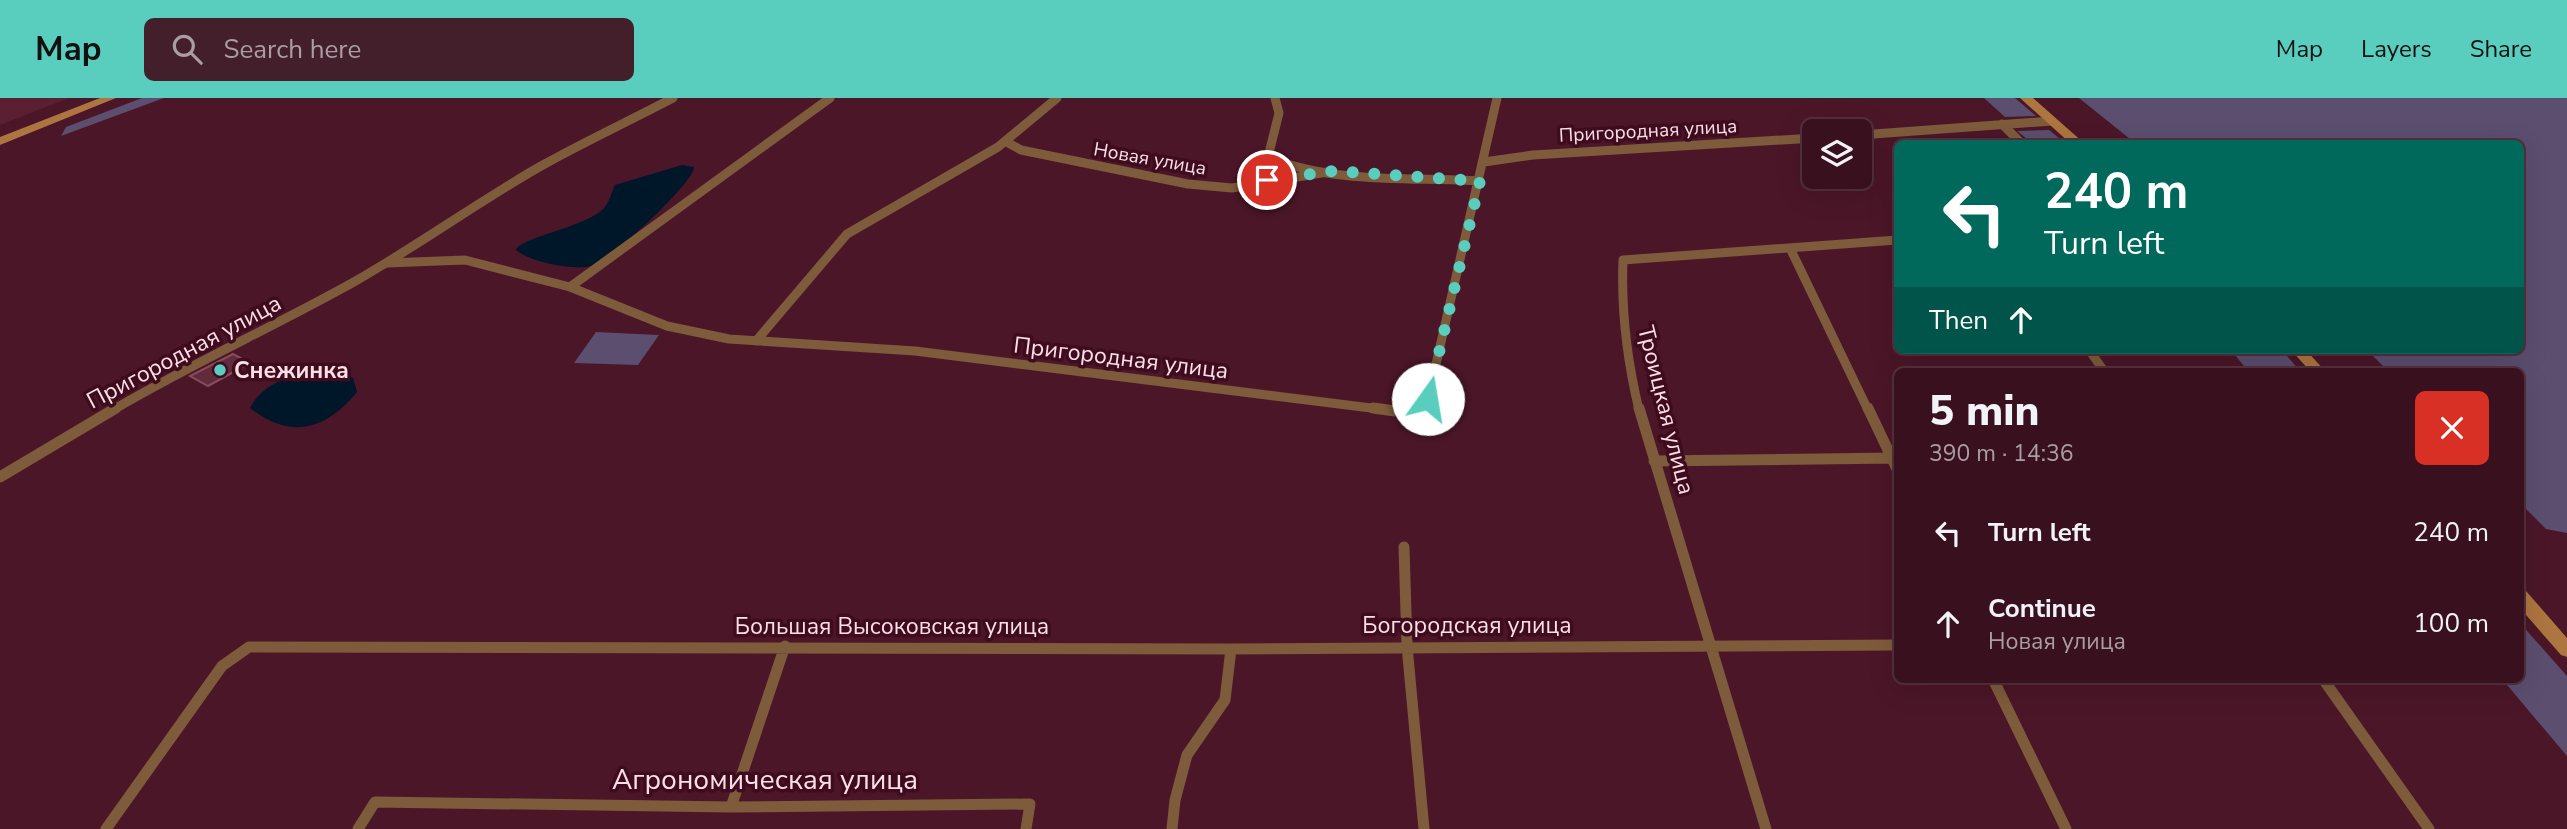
<!DOCTYPE html>
<meta charset="utf-8">
<style>
:root{--surface:#38101e;--page:#431e2b;--text:#f1f3f6;--muted:#ab9da4;--line:#52303c;--accent:#59cebe}
body{margin:0;font-family:"Nunito Sans",sans-serif;background:var(--page);color:var(--text);height:100vh;display:flex;flex-direction:column;font-size:26px;white-space:nowrap}
*{box-sizing:border-box;margin:0}
p{font-size:23px;color:var(--muted)}
.icon{flex:none;width:38px;height:38px;fill:none;stroke:currentColor;stroke-width:2;stroke-linecap:round;stroke-linejoin:round}
.map{position:relative;flex:1;overflow:hidden}
.drawer{position:absolute;left:1894px;top:270px;width:630px;height:315px;display:flex;flex-direction:column;background:var(--surface);border-radius:10px;box-shadow:0 7px 28px #0002,0 0 0 2px var(--line)}
.drawer>*{flex:none}
.banner{position:absolute;left:1894px;top:42px;width:630px;height:214px;border-radius:10px;box-shadow:0 7px 28px #0002,0 0 0 2px var(--line);background:#00695c;color:#fff;overflow:hidden}
.tools{position:absolute;left:1802px;top:21px;display:grid;gap:14px}
.tools a{display:grid;place-items:center;width:70px;height:70px;border-radius:10px;background:var(--surface);box-shadow:0 7px 28px #0002,0 0 0 2px var(--line);font-size:35px}
.pin{position:absolute;display:grid;place-items:center;width:60px;height:60px;color:#fff;margin:-30px;border:4px solid #fff;border-radius:50%;box-shadow:0 2px 7px #0007}
.me{position:absolute;width:77px;margin:-38px;rotate:13deg;stroke-linejoin:round;filter:drop-shadow(0 0 5px #0008)}
.turn{display:flex;align-items:center;gap:24px;height:147px;padding:0 35px;font-size:32px}
.turn .icon{width:91px;height:91px;stroke-width:2.5}
.turn b{display:block;font-size:49px;line-height:60px}
.then{display:flex;align-items:center;height:66px;padding:0 35px;background:#0003;gap:14px;font-size:26px}
.round{display:grid;place-items:center;flex:none;width:74px;height:74px;border-radius:10px;background:var(--page)}
.headline{display:flex;align-items:center;justify-content:space-between;height:119px;padding:0 35px}
h1{font-size:42px;font-weight:800;line-height:52px}
ul{padding:0;list-style:none}
li{display:flex;align-items:center;gap:21px;height:91px;padding:0 35px}
li div{flex:1}
li b{display:block;font-size:26px}
li em{font-style:normal}
header{display:flex;align-items:center;gap:42px;box-sizing:border-box;height:98px;padding:0 35px;background:var(--accent);color:#111}
header strong{font-size:33px}
nav{display:flex;gap:38px;margin-inline-start:auto;font-size:24px}
.search{width:490px;height:63px;background:var(--page);display:flex;align-items:center;gap:18px;box-sizing:border-box;padding:0 24px;border-radius:10px;color:var(--muted);font-size:26px}
.map>svg:first-child{display:block}
.built{fill:#5a1f33}
.green{fill:#5b4e6f}
.water{fill:#001629}
.building{fill:#622b3c;stroke:#864c5c;stroke-width:2}
.lines{fill:none;stroke-linecap:round;stroke-linejoin:round}
.street-far1{stroke:#7e5b3b;stroke-width:9}
.street{stroke:#7e5b3b;stroke-width:11}
.secondary{fill:#ad753f;fill-rule:evenodd}
.route{stroke:#59cebe;stroke-width:12;stroke-dasharray:0 21.6}
.poi-dot{fill:#59cebe;stroke:#3f0b1e;stroke-width:2.5}
.labels{text-anchor:middle;dominant-baseline:central;stroke-width:7;stroke-linejoin:round;paint-order:stroke}
.far-street-label{font-size:19px;fill:#fbdfe5;stroke:#3f0b1e}
.street-label{font-size:23px;fill:#fbdfe5;stroke:#3f0b1e}
.poi-label{font-size:23px;font-weight:bold;fill:#fbdfe5;stroke:#3f0b1e;text-anchor:start}
.near-street-label{font-size:28px;fill:#fbdfe5;stroke:#3f0b1e}
</style>
<header>
<strong>Map</strong>
<div class="search"><svg class="icon" aria-label="search" viewBox="0 0 24 24"><circle cx="10" cy="10" r="6"/><path d="M15 15l6 6"/></svg>Search here</div>
<nav><a>Map</a><a>Layers</a><a>Share</a></nav>
</header>
<div class="map">
<svg width="2567" height="731" viewBox="0 0 2567 731">
<rect width="100%" height="100%" fill="#4b1628"/>
<path class="built" d="M0 0H69L0 27Z"/>
<path class="green" d="M142 0H164L61 38 66 29Z
M1984 0H2015L2036 18 2005 19Z
M2079 0H2567V435L2546 431 2520 405V273H2388L2367 252H2520V46L2135 45Z
M2049 32 2065 45H2032L2017 33Z
M596 234 658 237H659L638 267 574 265Z
M2231 252H2282L2300 273H2248Z
M2520 525 2567 578V658L2502 581H2520Z"/>
<path class="water" d="M682 67 694 69C694 85 612 160 595 167 576 174 530 164 516 152 521 139 583 130 603 111 610 104 611 95 615 87Z
M320 269 338 270 353 280 357 294C326 332 291 342 250 310 262 285 295 276 320 269Z"/>
<path class="building" d="M233 256 250 265 208 288 190 278Z"/>
<g class="lines">
<path class="street-far1" d="M1275 0 1279 15 1268 59C1332 86 1412 79 1480 83
M2002 26 2022 46
M1860 37 2052 23
M1005 43 1021 52 1188 86 1232 90 1333 73
M1484 64 1533 57 1815 40
M1790 150 1868 312
M387 165 465 162 570 189 667 228 729 241 915 253 1387 312
M570 189 830 0
M756 243 847 136 998 49 1057 0
M2089 252 2104 273
M113 312C191 266 273 229 352 185 416 149 476 105 541 68 584 44 629 23 673 0
M1414 312 1428 301 1497 0
M1639 312C1627 262 1621 213 1623 162L1897 142"/>
<path class="street" d="M1373 310 1395 313 1417 310
M1639 310 1766 731
M1868 310 1897 371
M1654 363 1896 360
M0 379 116 310
M1404 449 1407 548 1424 731
M1993 581 2066 731
M2323 581 2429 731
M731 709 785 548
M106 731 222 568 249 549 1231 551 1897 547
M358 731 375 704 731 709 1030 706 1026 731
M1172 731 1175 702 1187 657 1225 602 1231 551"/>
<path class="secondary" d="M100 0H116L0 47V39Z
M2020 0H2033L2085 46H2071Z
M2291 252H2306L2325 273H2310Z
M2520 492 2526 493 2567 540V559L2561 557 2520 510Z"/>
</g>
<g class="lines">
<path class="route" d="M1267 82 1333 73 1480 83 1428 301"/>
</g>
<circle class="poi-dot" cx="220" cy="272" r="7"/>
<g class="labels">
<g class="far-street-label">
<text transform="translate(1648 33) rotate(-3)">Пригородная улица</text>
<text transform="translate(1150 61) rotate(10)">Новая улица</text>
</g>
<g class="street-label">
<text transform="translate(184 254) rotate(-28)">Пригородная улица</text>
<text transform="translate(1121 260) rotate(7)">Пригородная улица</text>
<text transform="translate(1666 312) rotate(76)">Троицкая улица</text>
<text x="1467" y="527">Богородская улица</text>
<text x="892" y="528">Большая Высоковская улица</text>
</g>
<g class="poi-label">
<text x="234" y="272">Снежинка</text>
</g>
<g class="near-street-label">
<text x="765" y="682">Агрономическая улица</text>
</g>
</g>
</svg>
<div class="tools">
<a><svg class="icon" aria-label="layers" viewBox="0 0 24 24"><path d="M12 4l9 5-9 5-9-5zM3 14l9 5 9-5"/></svg></a>
</div>
<div class="pin" style="left:1267px;top:82px;background:#d93025"><svg class="icon" aria-label="arrive" viewBox="0 0 24 24"><path d="M6 21V4h12l-3 4 3 4H6"/></svg></div>
<svg class="me" style="left:1428px;top:301px" viewBox="-20 -20 40 40"><circle r="19" fill="#fff"/><path d="M0-13L10 11 0 6-10 11z" fill="#59cebe"/></svg>
<div class="banner">
<div class="turn"><svg class="icon" aria-label="left" viewBox="0 0 24 24"><path d="M17 20v-9H6M10 6l-5 5 5 5"/></svg><div><b>240 m</b>Turn left</div></div>
<div class="then">Then<svg class="icon" aria-label="ahead" viewBox="0 0 24 24"><path d="M12 20V5M6 11l6-6 6 6"/></svg></div>
</div>
<section class="drawer">
<div class="headline"><div><h1>5 min</h1><p>390 m · 14:36</p></div><a class="round" style="background:#d93025;color:#fff"><svg class="icon" aria-label="close" viewBox="0 0 24 24"><path d="M6 6l12 12M18 6L6 18"/></svg></a></div>
<ul>
<li><svg class="icon" aria-label="left" viewBox="0 0 24 24"><path d="M17 20v-9H6M10 6l-5 5 5 5"/></svg><div><b>Turn left</b></div><em>240 m</em></li>
<li><svg class="icon" aria-label="ahead" viewBox="0 0 24 24"><path d="M12 20V5M6 11l6-6 6 6"/></svg><div><b>Continue</b><p>Новая улица</p></div><em>100 m</em></li>
</ul>
</section>
</div>
